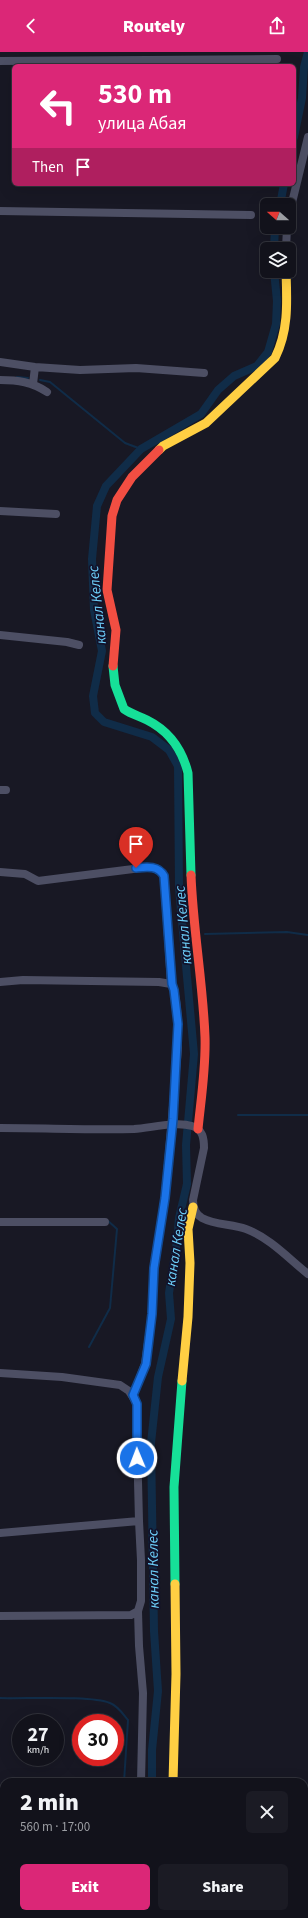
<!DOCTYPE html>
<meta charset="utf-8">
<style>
:root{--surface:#12121b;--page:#1b1b24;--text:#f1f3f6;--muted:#9c9ea3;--line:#31323a;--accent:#db2777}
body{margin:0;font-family:"Source Sans 3",sans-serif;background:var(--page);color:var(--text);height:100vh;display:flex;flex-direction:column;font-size:15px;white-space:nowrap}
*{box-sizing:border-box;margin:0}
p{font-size:13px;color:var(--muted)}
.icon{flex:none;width:22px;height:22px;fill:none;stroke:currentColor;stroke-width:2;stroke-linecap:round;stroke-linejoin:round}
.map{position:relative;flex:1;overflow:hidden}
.details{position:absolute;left:0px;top:1726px;width:308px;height:140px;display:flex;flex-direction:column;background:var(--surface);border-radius:12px 12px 0 0;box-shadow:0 4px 16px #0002,0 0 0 1px var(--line)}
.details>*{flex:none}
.hud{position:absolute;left:12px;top:12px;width:284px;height:122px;border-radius:6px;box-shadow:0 4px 16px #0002,0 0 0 1px var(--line);background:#db2777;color:#fff;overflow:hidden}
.needle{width:26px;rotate:291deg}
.fabs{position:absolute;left:260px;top:146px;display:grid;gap:8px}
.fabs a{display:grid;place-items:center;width:36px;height:36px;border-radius:6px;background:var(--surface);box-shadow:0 4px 16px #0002,0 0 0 1px var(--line);font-size:20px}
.speed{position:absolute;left:12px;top:1662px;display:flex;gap:8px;font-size:20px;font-weight:700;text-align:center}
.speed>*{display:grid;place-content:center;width:52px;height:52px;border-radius:50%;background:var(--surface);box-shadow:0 4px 16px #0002,0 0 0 1px var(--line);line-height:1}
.speed small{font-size:10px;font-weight:400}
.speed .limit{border:6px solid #d22;background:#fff;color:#111}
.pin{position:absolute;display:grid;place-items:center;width:34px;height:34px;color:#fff;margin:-41px -17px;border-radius:50% 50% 50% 0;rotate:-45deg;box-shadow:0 0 4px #0007}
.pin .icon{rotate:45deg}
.me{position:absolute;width:44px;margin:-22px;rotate:359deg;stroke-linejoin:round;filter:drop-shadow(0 0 3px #0008)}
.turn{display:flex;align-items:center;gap:14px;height:84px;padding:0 20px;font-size:18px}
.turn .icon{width:52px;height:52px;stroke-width:2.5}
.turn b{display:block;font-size:28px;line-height:34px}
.then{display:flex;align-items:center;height:38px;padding:0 20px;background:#0003;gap:8px;font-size:15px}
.round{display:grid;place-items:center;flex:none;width:42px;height:42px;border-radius:6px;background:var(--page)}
.overview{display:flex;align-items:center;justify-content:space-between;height:68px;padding:0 20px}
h1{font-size:24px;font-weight:800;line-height:30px}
.button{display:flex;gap:8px;margin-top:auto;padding:8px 20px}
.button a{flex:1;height:46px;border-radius:6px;background:var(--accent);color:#fff;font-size:16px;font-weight:800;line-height:46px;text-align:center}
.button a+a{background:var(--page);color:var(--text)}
header{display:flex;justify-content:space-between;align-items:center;height:52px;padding:0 20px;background:var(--accent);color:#fff;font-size:18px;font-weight:800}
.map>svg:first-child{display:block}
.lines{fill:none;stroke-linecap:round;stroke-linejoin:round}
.stream{stroke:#102c48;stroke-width:2}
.canal{stroke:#102c48;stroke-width:8}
.street{stroke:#4d4f64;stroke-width:8}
.fast{stroke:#16e098;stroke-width:9}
.slow{stroke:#ffcf43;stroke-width:9}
.jam{stroke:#f24e42;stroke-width:9}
.route-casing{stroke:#114b97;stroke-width:10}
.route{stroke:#1a73e8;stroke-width:7}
.labels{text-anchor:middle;stroke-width:3.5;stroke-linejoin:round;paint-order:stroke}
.water-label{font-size:15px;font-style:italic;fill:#6dcffa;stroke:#12122a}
</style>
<header><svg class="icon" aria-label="back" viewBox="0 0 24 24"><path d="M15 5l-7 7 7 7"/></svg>Routely<svg class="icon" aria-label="share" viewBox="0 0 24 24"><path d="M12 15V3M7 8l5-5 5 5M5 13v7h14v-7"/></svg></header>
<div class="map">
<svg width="308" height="1866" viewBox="0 0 308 1866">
<rect width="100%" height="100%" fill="#181824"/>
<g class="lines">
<path class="stream" d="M17,325L28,326
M40,328L50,330L125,391L141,397
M205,882L287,880L308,883
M238,1063H308
M89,1295L110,1256L117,1177L107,1168
M0,1646C24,1647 91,1643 110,1651C118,1654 123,1662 128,1668L124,1730
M0,1782H4
M119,1866V1862"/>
<path class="canal" d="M294,85L302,46L304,15L308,0
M280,153L284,132
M274,197L275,175
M152,1730V1698L158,1639L154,1579L151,1391L158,1325L171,1267L169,1241L177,1189L179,1166L187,1132L186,1093L194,1002L179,836L178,714L169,698L152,685L104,670L95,661L93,644L102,599L94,558L92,507L97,454L106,434L141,397L201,362L218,338L234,324L257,314L268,300L276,272L277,249L274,219
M145,1866V1862"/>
<path class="street" d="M0,9L277,7
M0,159L251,163
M289,163L308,85
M286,197L287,175
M0,310L35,315L80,318L136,316L204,321
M0,328C18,328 32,330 47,340
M33,332L35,315
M0,459L56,462
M0,583L67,590L79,593
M0,738H6
M0,820L25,822L38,829L149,815L158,817L164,824L171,932C179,944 178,981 178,996L165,1146L154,1216L152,1262L145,1312L133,1343
M0,930L23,928L159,930L171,932
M0,1076C45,1076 90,1078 134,1077C151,1076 176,1069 192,1074C203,1077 204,1087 204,1096L193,1148C193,1154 195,1162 202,1166C215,1173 232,1172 246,1177C270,1186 289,1207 308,1222
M0,1170H105
M0,1321L62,1325L120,1333L129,1339L136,1350L139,1469L141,1508V1549L138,1559L139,1594L143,1641L141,1730
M0,1481L139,1469
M0,1564L131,1563L138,1559
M133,1866V1862
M164,1866V1862"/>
<path class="fast" d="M113,614L115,633L124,657C131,662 139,664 147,668C169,679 182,697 188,721L191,823
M175,1532L174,1435L182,1329"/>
<path class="slow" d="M159,398L163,394L206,371L275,306C289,278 287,249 286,219
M182,1329L188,1265L190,1211L188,1177L193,1155
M173,1730L176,1622L175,1532"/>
<path class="jam" d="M113,614L116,578L107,538L112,464L117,448L132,425L159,398
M191,823C193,877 203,931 205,985C206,1016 201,1047 198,1077"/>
</g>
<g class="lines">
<defs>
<path id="route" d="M136,816C146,815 158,813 164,824L172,932L174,938L178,972L173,1067L165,1146L154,1216L152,1262L146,1312L133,1343L137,1352V1406"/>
</defs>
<use href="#route" class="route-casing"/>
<use href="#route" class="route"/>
</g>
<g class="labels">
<g class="water-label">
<text transform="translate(97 553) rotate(-96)" y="5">канал Келес</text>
<text transform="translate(183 873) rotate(-95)" y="5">канал Келес</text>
<text transform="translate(176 1195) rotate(-81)" y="5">канал Келес</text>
<text transform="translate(153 1517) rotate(-91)" y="5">канал Келес</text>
</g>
</g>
</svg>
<div class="fabs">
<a><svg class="needle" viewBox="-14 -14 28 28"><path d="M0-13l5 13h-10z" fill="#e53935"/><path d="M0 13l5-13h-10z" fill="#9c9ea3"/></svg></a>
<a><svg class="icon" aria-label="layers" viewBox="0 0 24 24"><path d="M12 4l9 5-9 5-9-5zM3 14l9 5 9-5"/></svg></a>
</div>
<div class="speed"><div>27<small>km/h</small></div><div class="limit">30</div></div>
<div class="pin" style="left:136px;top:816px;background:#d93025"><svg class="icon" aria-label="arrive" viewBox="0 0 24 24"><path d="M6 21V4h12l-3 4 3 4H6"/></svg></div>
<svg class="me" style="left:137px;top:1406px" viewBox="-20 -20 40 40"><circle r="17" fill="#1a73e8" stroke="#fff" stroke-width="3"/><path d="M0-11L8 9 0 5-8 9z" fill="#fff"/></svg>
<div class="hud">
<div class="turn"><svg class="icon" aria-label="left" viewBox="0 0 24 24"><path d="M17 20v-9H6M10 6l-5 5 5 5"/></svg><div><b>530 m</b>улица Абая</div></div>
<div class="then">Then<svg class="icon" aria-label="arrive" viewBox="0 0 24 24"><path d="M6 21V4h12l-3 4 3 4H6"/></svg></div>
</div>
<section class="details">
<div class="overview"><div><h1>2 min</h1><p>560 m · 17:00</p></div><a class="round"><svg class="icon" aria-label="close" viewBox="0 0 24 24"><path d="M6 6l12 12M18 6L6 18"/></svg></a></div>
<div class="button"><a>Exit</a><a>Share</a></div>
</section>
</div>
